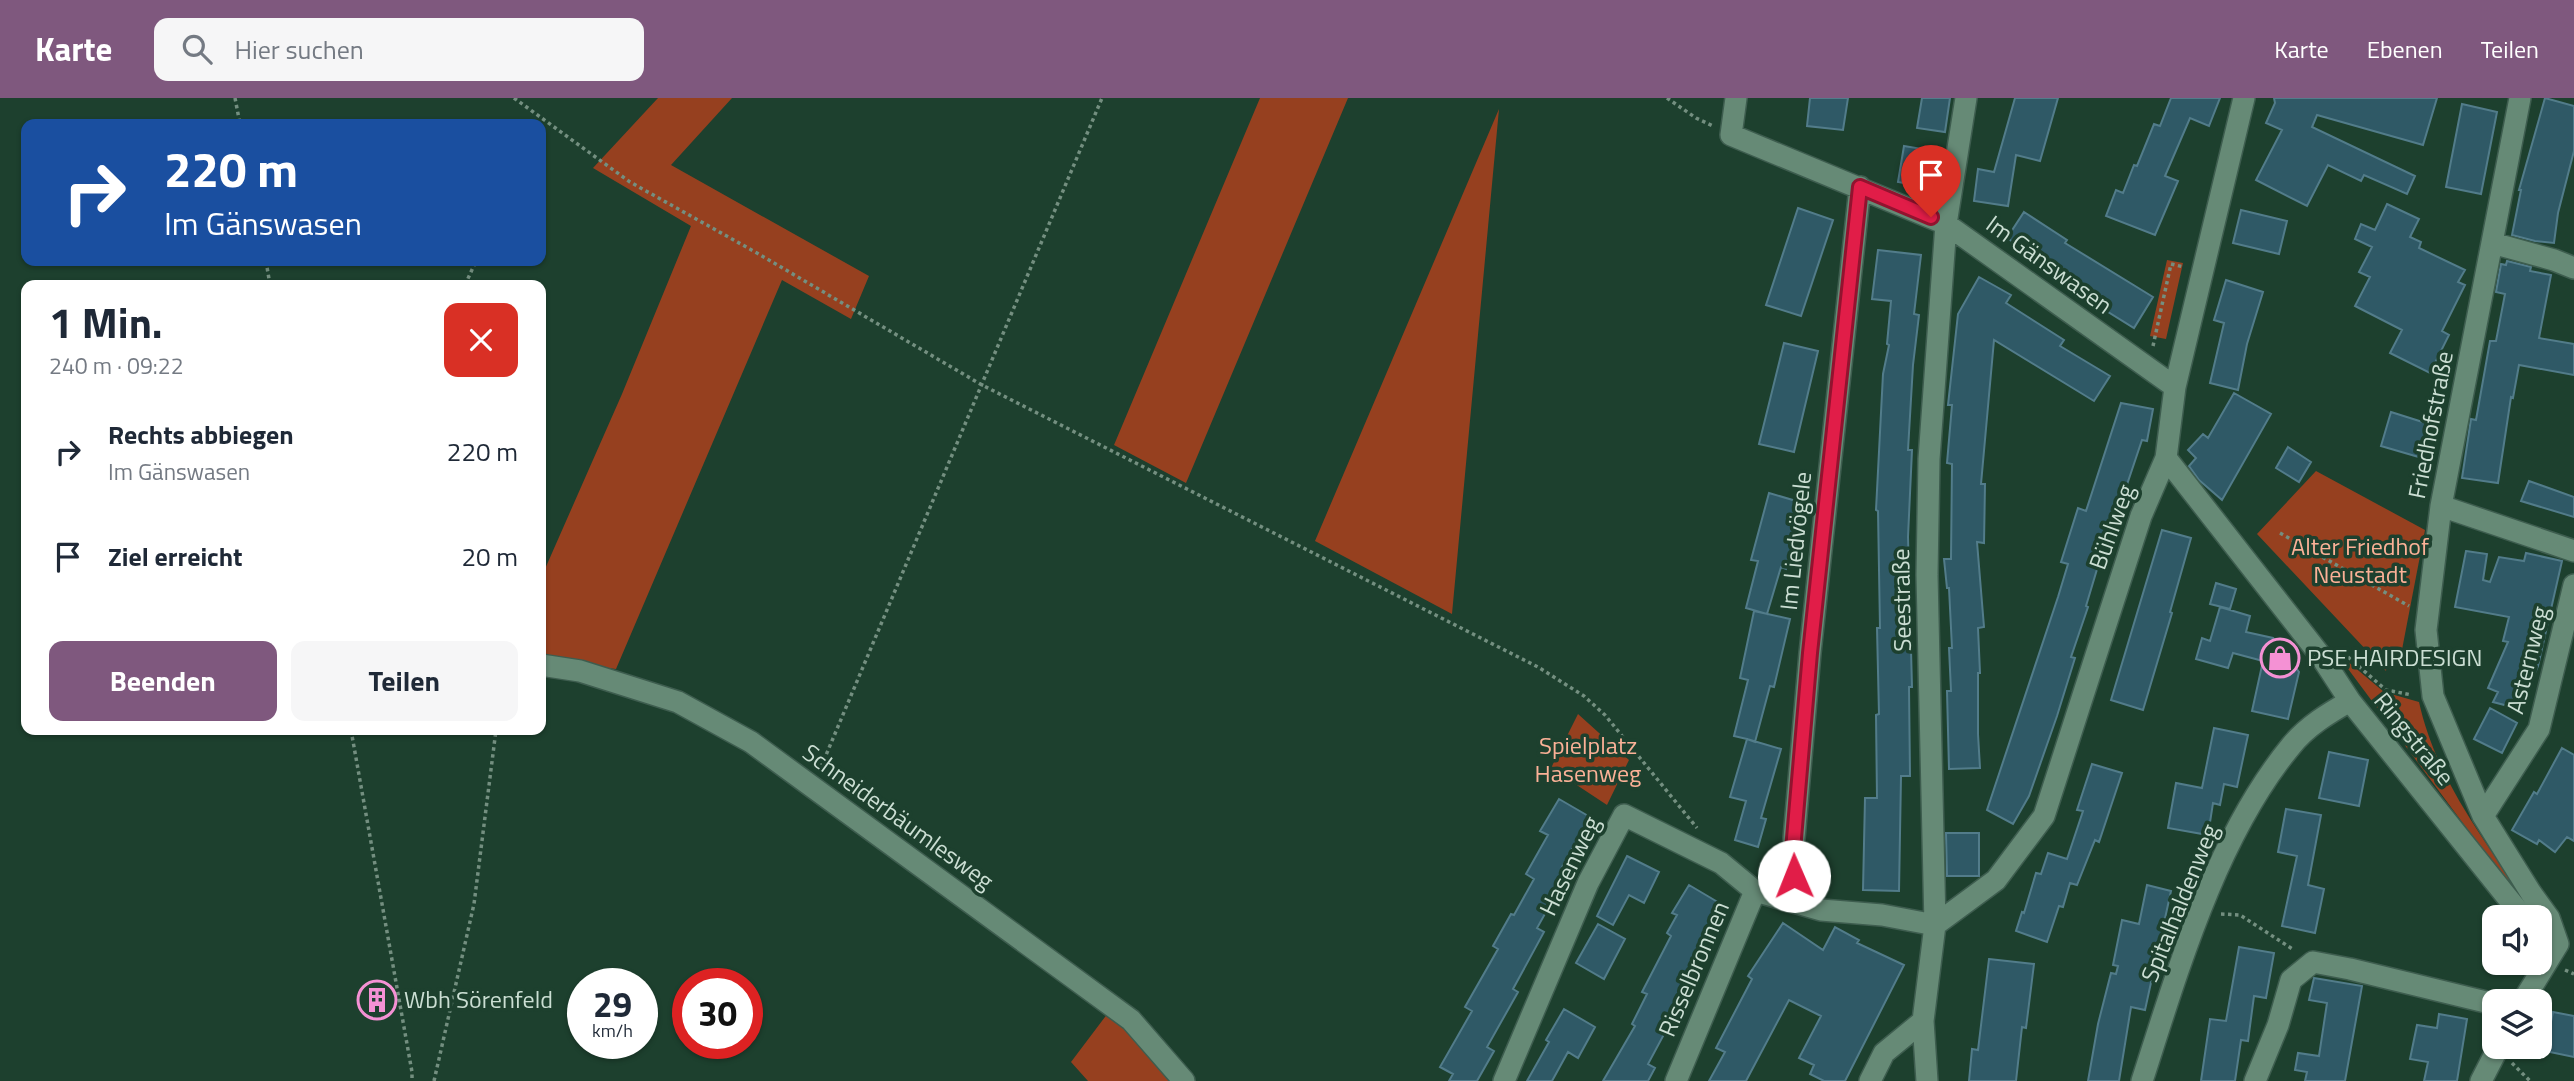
<!DOCTYPE html>
<html lang="de">
<meta charset="utf-8">
<style>
:root{--surface:#fff;--page:#f6f6f7;--text:#1f2937;--muted:#747a83;--accent:#7f587e}
body{margin:0;font-family:"Titillium Web",sans-serif;background:var(--page);color:var(--text);height:100vh;display:flex;flex-direction:column;font-size:26px;white-space:nowrap}
*{box-sizing:border-box;margin:0}
p{font-size:23px;color:var(--muted)}
.icon{flex:none;width:38px;height:38px;fill:none;stroke:currentColor;stroke-width:2;stroke-linecap:round;stroke-linejoin:round}
.map{position:relative;flex:1;overflow:hidden}
.details{position:absolute;left:21px;top:182px;width:525px;height:455px;display:flex;flex-direction:column;background:var(--surface);border-radius:14px;box-shadow:0 2px 5px #0004}
.details>*{flex:none}
.hud{position:absolute;left:21px;top:21px;width:525px;height:147px;border-radius:14px;box-shadow:0 2px 5px #0004;background:#1a4fa0;color:#fff;overflow:hidden}
.buttons{position:absolute;left:2482px;top:807px;display:grid;gap:14px}
.buttons a{display:grid;place-items:center;width:70px;height:70px;border-radius:14px;background:var(--surface);box-shadow:0 2px 5px #0004;font-size:35px}
.speed{position:absolute;left:567px;top:870px;display:flex;gap:14px;font-size:35px;font-weight:700;text-align:center}
.speed>*{display:grid;place-content:center;width:91px;height:91px;border-radius:50%;background:var(--surface);box-shadow:0 2px 5px #0004;line-height:1}
.speed small{font-size:18px;font-weight:400}
.speed .limit{border:10px solid #d22;background:#fff;color:#111}
.pin{position:absolute;display:grid;place-items:center;width:60px;height:60px;color:#fff;margin:-72px -30px;border-radius:50% 50% 50% 0;rotate:-45deg;box-shadow:0 0 7px #0007}
.pin .icon{rotate:45deg}
.me{position:absolute;width:77px;margin:-38px;rotate:359deg;stroke-linejoin:round;filter:drop-shadow(0 0 5px #0008)}
.turn{display:flex;align-items:center;gap:24px;height:147px;padding:0 28px;font-size:32px}
.turn .icon{width:91px;height:91px;stroke-width:2.5}
.turn b{display:block;font-size:49px;line-height:60px}
.round{display:grid;place-items:center;flex:none;width:74px;height:74px;border-radius:14px;background:var(--page)}
.head{display:flex;align-items:center;justify-content:space-between;height:119px;padding:0 28px}
h1{font-size:42px;font-weight:700;line-height:52px}
.primary-button{display:flex;gap:14px;margin-top:auto;padding:14px 28px}
.primary-button a{flex:1;height:80px;border-radius:14px;background:var(--accent);color:#fff;font-size:28px;font-weight:700;line-height:80px;text-align:center}
.primary-button a+a{background:var(--page);color:var(--text)}
ul{padding:0;list-style:none}
li{display:flex;align-items:center;gap:21px;height:105px;padding:0 28px}
li div{flex:1}
li b{display:block;font-size:26px}
li em{font-style:normal}
header{display:flex;align-items:center;gap:42px;box-sizing:border-box;height:98px;padding:0 35px;background:var(--accent);color:#fff}
header strong{font-size:33px}
nav{display:flex;gap:38px;margin-inline-start:auto;font-size:24px}
.search{width:490px;height:63px;background:var(--page);display:flex;align-items:center;gap:18px;box-sizing:border-box;padding:0 24px;border-radius:14px;color:var(--muted);font-size:26px}
.map>svg:first-child{display:block}
.green{fill:#96401f}
.building{fill:#2f5966;stroke:#527c8a;stroke-width:2}
.lines{fill:none;stroke-linecap:round;stroke-linejoin:round}
.minor-casing{stroke:#3e5d4f;stroke-width:24}
.path{stroke:#748f80;stroke-width:3.5;stroke-dasharray:3.5 3.5;stroke-linecap:butt}
.minor{stroke:#668a76;stroke-width:21}
.route-casing{stroke:#92132f;stroke-width:18}
.route{stroke:#e11d48;stroke-width:12}
.labels{text-anchor:middle;stroke-width:7;stroke-linejoin:round;paint-order:stroke}
.street-label{font-size:24px;fill:#cbded3;stroke:#1d402e}
.park-label{font-size:24px;fill:#fbb197;stroke:#1d402e}
.poi-label{font-size:24px;fill:#cbded3;stroke:#1d402e;text-anchor:start}
</style>
<header>
<strong>Karte</strong>
<div class="search"><svg class="icon" aria-label="search" viewBox="0 0 24 24"><circle cx="10" cy="10" r="6"/><path d="M15 15l6 6"/></svg>Hier suchen</div>
<nav><a>Karte</a><a>Ebenen</a><a>Teilen</a></nav>
</header>
<div class="map">
<svg width="2574" height="983" viewBox="0 0 2574 983">
<rect width="100%" height="100%" fill="#1d402e"/>
<path class="green" d="M658,0H732L671,67L869,178L851,221L782,182L616,571L541,562V480L622,296L691,128L593,70Z
M1260,0H1348L1186,385L1114,347Z
M1499,11L1452,516L1315,443Z
M2167,162L2183,165L2166,241L2150,238Z
M2316,373L2425,432L2400,562L2388,560L2386,573L2257,436Z
M2334,552L2384,594L2419,604C2436,682 2488,748 2533,812L2529,814Z
M1578,616L1629,662L1607,707L1551,670Z
M1108,915L1130,933L1175,983H1088L1071,964Z"/>
<path class="building" d="M1810,0H1848L1843,32L1807,28Z
M1922,0H1950L1945,34L1917,30Z
M2015,0H2058L2040,63L2016,57L2008,108L1974,103L1978,71L1994,74Z
M2171,0H2220L2209,28L2190,20L2165,78L2178,83L2155,137L2106,118L2116,92L2123,95L2134,67L2137,68L2154,26L2160,28Z
M2274,0H2437L2423,47L2317,17L2312,29L2415,78L2407,96L2364,77L2361,83L2328,67L2307,108L2256,82L2282,32L2266,25L2275,5Z
M2545,0L2574,8V53L2558,115L2554,145L2535,143L2512,137L2521,92H2519Z
M2462,6L2497,14L2481,96L2446,89Z
M1904,48L1928,52L1921,88L1898,84Z
M2387,106L2419,121L2410,139L2421,144L2419,150L2465,172L2458,184L2465,187L2442,233L2449,237L2430,275L2390,255L2402,232L2355,208L2370,179L2359,174L2372,149L2355,141L2361,126L2375,132Z
M1798,110L1833,122L1801,218L1766,207Z
M2241,112L2287,123L2279,156L2233,145Z
M2024,114L2067,142L2065,145L2153,199L2134,230L2063,186L2066,180L2007,140Z
M1878,152L1921,157L1914,216L1919,217L1913,267L1908,352H1912L1908,439L1912,589H1909L1910,678H1901L1899,793L1863,792L1865,700H1877L1876,617L1879,616L1877,530H1880L1878,413L1876,412L1883,276L1889,247L1887,246L1891,203L1872,201Z
M2507,163L2531,169L2530,173L2551,177L2539,240L2574,246V277L2519,267L2513,300L2511,299L2498,385L2462,380L2471,321L2476,322L2490,243H2496L2505,196L2496,194L2501,166L2506,167Z
M1979,179L2011,197L2006,205L2064,242L2060,248L2110,278L2094,303L1994,242L1981,386H1985L1984,445L1977,444L1984,529L1978,530L1980,575H1978V636L1980,670L1949,671L1947,593H1951L1949,550H1952L1949,490H1947L1944,461H1951L1952,366L1947,365L1952,307H1948L1958,216Z
M2226,182L2263,194L2247,246L2238,292L2210,285L2224,225L2214,222Z
M1784,245L1818,253L1794,354L1759,346Z
M2234,295L2271,316L2222,402L2199,382L2189,368L2196,360L2188,352L2203,336L2208,340Z
M2121,305L2153,311L2147,343L2142,342L2106,449L2104,448L2086,508L2088,509L2071,559L2075,560L2057,618L2029,698L2013,726L1987,712L2058,499L2068,466L2061,464L2078,410L2086,413Z
M2391,314L2432,327L2422,360L2381,348Z
M2288,349L2311,364L2299,384L2276,370Z
M2529,383L2574,399V419L2521,403Z
M1769,395L1803,405L1786,471L1781,469L1767,516L1746,510L1758,463L1751,462Z
M2162,432L2191,440L2170,514L2172,515L2143,612L2111,602Z
M2466,453L2487,456L2483,482L2490,484L2499,459L2524,463L2526,455L2562,463L2538,568L2520,611L2493,604L2498,594L2488,590L2508,544L2503,543L2509,519L2455,509Z
M2216,485L2236,491L2230,511L2210,506Z
M2220,509L2250,518L2246,534L2273,540L2299,574L2288,621L2252,613L2263,563L2233,555L2228,570L2196,561L2202,540L2210,543Z
M1754,513L1790,521L1774,589L1770,588L1755,644L1747,641L1781,651L1761,720L1766,721L1758,749L1735,742L1746,703L1730,699L1747,641L1734,638L1748,582L1740,580Z
M2490,610L2517,625L2502,655L2474,641Z
M2214,630L2248,637L2237,689L2224,686L2220,707L2213,705L2208,737L2168,730L2176,685L2202,690Z
M2562,650L2574,657V743L2567,739L2555,754L2539,742L2537,746L2512,732L2534,694L2537,696Z
M2329,654L2368,662L2359,708L2319,700Z
M2092,666L2122,675L2099,744L2095,742L2077,787L2070,785L2063,809L2059,808L2047,844L2016,833L2022,814L2024,815L2036,775L2041,776L2048,755L2067,761L2083,713L2077,712Z
M1559,701L1590,719L1562,769L1569,773L1537,830L1544,834L1513,891L1518,894L1487,949L1494,953L1477,983H1449L1453,976L1440,969L1472,913L1465,909L1498,851L1493,848L1511,816L1514,817L1534,781L1526,776L1548,737L1540,733Z
M2286,711L2321,717L2308,787L2324,791L2315,835L2282,828L2297,758L2278,754Z
M1946,735H1979V778H1947Z
M1627,758L1659,774L1644,805L1629,797L1613,827L1597,818Z
M1689,787L1721,806L1705,832L1710,835L1684,879L1689,882L1673,910L1677,912L1648,966L1655,970L1648,983H1603L1635,928L1632,926L1647,896L1642,894L1671,838L1667,835L1677,817L1672,815Z
M2147,787L2171,793L2145,912L2131,909L2119,983H2088L2098,926L2111,875L2116,876L2118,868L2113,867L2122,822L2139,826Z
M1783,825L1823,852L1835,829L1859,842L1857,845L1904,867L1845,983H1824L1810,976L1814,967L1799,960L1821,918L1789,902L1746,983H1709L1725,954L1716,950L1752,881L1748,878Z
M1598,826L1625,841L1604,881L1576,865Z
M2239,849L2274,855L2266,900L2254,898L2248,943L2241,942L2235,983H2201L2210,921L2226,923Z
M1989,861L2034,866L2026,930L2022,929L2016,983H1969L1972,951L1978,952Z
M2314,880L2362,888L2345,983H2305L2307,974L2295,972L2298,955L2319,958L2327,905L2309,902Z
M1564,911L1595,929L1578,960L1568,954L1552,983H1527L1549,944L1546,942Z
M2553,914L2574,918V959L2545,953Z
M2439,916L2467,921L2457,983H2424L2428,964L2410,961L2417,927L2437,930Z"/>
<g class="lines">
<defs>
<path id="minor" d="M1736,0L1731,37L1946,126L2175,289
M2520,0L2441,408L2426,532L2433,598L2483,718L2531,795L2549,820L2558,846
M2492,145L2554,162L2574,170
M2166,360L2320,557L2350,603L2523,819
M2441,408L2574,453
M541,567L580,573L678,604L751,644L1131,922L1184,983
M2483,718L2539,631L2574,487
M1796,803L1793,752L1810,555L1860,89
M1935,827L1996,782L2044,718L2141,418L2166,360L2175,289L2244,0
M2523,903L2558,846
M1504,983L1588,785L1624,717L1721,765L1755,793L1821,812L1882,817L1935,827
M1676,983L1755,793
M1870,983L1884,955L1923,923
M1927,983L1923,923L1935,827L1927,477L1929,361L1946,126L1966,0
M2142,983C2178,872 2216,739 2291,648C2307,628 2329,615 2350,603
M2255,983L2278,927L2291,882L2313,864L2350,871L2494,906
M2481,983L2499,948"/>
</defs>
<use href="#minor" class="minor-casing"/>
<path class="path" d="M235,0L240,26
M514,0L630,84L757,155L982,287L1538,569L1584,598L1605,617L1697,730
M1667,0L1696,20L1713,28
M266,163L270,187
M465,187L476,163
M2153,248L2171,166L2184,169
M2280,435L2409,508
M2348,559L2386,592L2412,597
M351,632L412,974V983
M821,669L1102,0
M2221,816L2240,817L2294,852
M2565,872L2574,876
M2512,965L2530,983
M434,983L474,806L496,632"/>
<use href="#minor" class="minor"/>
</g>
<g class="lines">
<defs>
<path id="route" d="M1794,778L1793,752L1810,555L1860,89L1931,119"/>
</defs>
<use href="#route" class="route-casing"/>
<use href="#route" class="route"/>
</g>
<defs>
<symbol id="shop-ring" viewBox="-11 -11 22 22"><circle r="9.5" fill="#1d402e" stroke="#f491d4" stroke-width="1.5"/><path d="M-5-2.5h2.3a2.7 3.5 0 0 1 5.4 0H5L5.5 6h-11ZM-1.5-2.5h3a1.5 2.3 0 0 0-3 0Z" fill="#f491d4"/></symbol>
<symbol id="building-ring" viewBox="-11 -11 22 22"><circle r="9.5" fill="#1d402e" stroke="#f491d4" stroke-width="1.5"/><path d="M-4-6H4V6H1V3H-1V6H-4ZM-2.5-4.3h1.7v1.8h-1.7ZM.8-4.3h1.7v1.8H.8ZM-2.5-1h1.7V.8h-1.7ZM.8-1h1.7V.8H.8Z" fill="#f491d4"/></symbol>
</defs>
<g fill-rule="evenodd">
<use href="#shop-ring" x="2258" y="538" width="44" height="44"/>
<use href="#building-ring" x="355" y="880" width="44" height="44"/>
</g>
<g class="labels">
<g class="street-label">
<text transform="translate(2049 167) rotate(36)" y="8">Im Gänswasen</text>
<text transform="translate(2431 327) rotate(-79)" y="8">Friedhofstraße</text>
<text transform="translate(2112 429) rotate(-70)" y="8">Bühlweg</text>
<text transform="translate(1796 443) rotate(-84)" y="8">Im Liedvögele</text>
<text transform="translate(1902 502) rotate(-91)" y="8">Seestraße</text>
<text transform="translate(2528 562) rotate(-76)" y="8">Asternweg</text>
<text transform="translate(2414 641) rotate(51)" y="8">Ringstraße</text>
<text transform="translate(898 719) rotate(36)" y="8">Schneiderbäumlesweg</text>
<text transform="translate(1570 768) rotate(-64)" y="8">Hasenweg</text>
<text transform="translate(2180 805) rotate(-68)" y="8">Spitalhaldenweg</text>
<text transform="translate(1694 871) rotate(-67)" y="8">Risselbronnen</text>
</g>
<g class="park-label">
<text x="2360" y="457">Alter Friedhof<tspan x="2360" dy="28">Neustadt</tspan></text>
<text x="1588" y="656">Spielplatz<tspan x="1588" dy="28">Hasenweg</tspan></text>
</g>
<g class="poi-label">
<text x="2307" y="568">PSE HAIRDESIGN</text>
<text x="404" y="910">Wbh Sörenfeld</text>
</g>
</g>
</svg>
<div class="buttons">
<a><svg class="icon" aria-label="sound" viewBox="0 0 24 24"><path d="M4 9h4l5-4v14l-5-4H4zM17 9q2 3 0 6"/></svg></a>
<a><svg class="icon" aria-label="layers" viewBox="0 0 24 24"><path d="M12 4l9 5-9 5-9-5zM3 14l9 5 9-5"/></svg></a>
</div>
<div class="speed"><div>29<small>km/h</small></div><div class="limit">30</div></div>
<div class="pin" style="left:1931px;top:119px;background:#d93025"><svg class="icon" aria-label="arrive" viewBox="0 0 24 24"><path d="M6 21V4h12l-3 4 3 4H6"/></svg></div>
<svg class="me" style="left:1794px;top:778px" viewBox="-20 -20 40 40"><circle r="19" fill="#fff"/><path d="M0-13L10 11 0 6-10 11z" fill="#e11d48"/></svg>
<div class="hud">
<div class="turn"><svg class="icon" aria-label="right" viewBox="0 0 24 24"><path d="M7 20v-9h11M14 6l5 5-5 5"/></svg><div><b>220 m</b>Im Gänswasen</div></div>
</div>
<section class="details">
<div class="head"><div><h1>1 Min.</h1><p>240 m · 09:22</p></div><a class="round" style="background:#d93025;color:#fff"><svg class="icon" aria-label="close" viewBox="0 0 24 24"><path d="M6 6l12 12M18 6L6 18"/></svg></a></div>
<ul>
<li><svg class="icon" aria-label="right" viewBox="0 0 24 24"><path d="M7 20v-9h11M14 6l5 5-5 5"/></svg><div><b>Rechts abbiegen</b><p>Im Gänswasen</p></div><em>220 m</em></li>
<li><svg class="icon" aria-label="arrive" viewBox="0 0 24 24"><path d="M6 21V4h12l-3 4 3 4H6"/></svg><div><b>Ziel erreicht</b></div><em>20 m</em></li>
</ul>
<div class="primary-button"><a>Beenden</a><a>Teilen</a></div>
</section>
</div>
